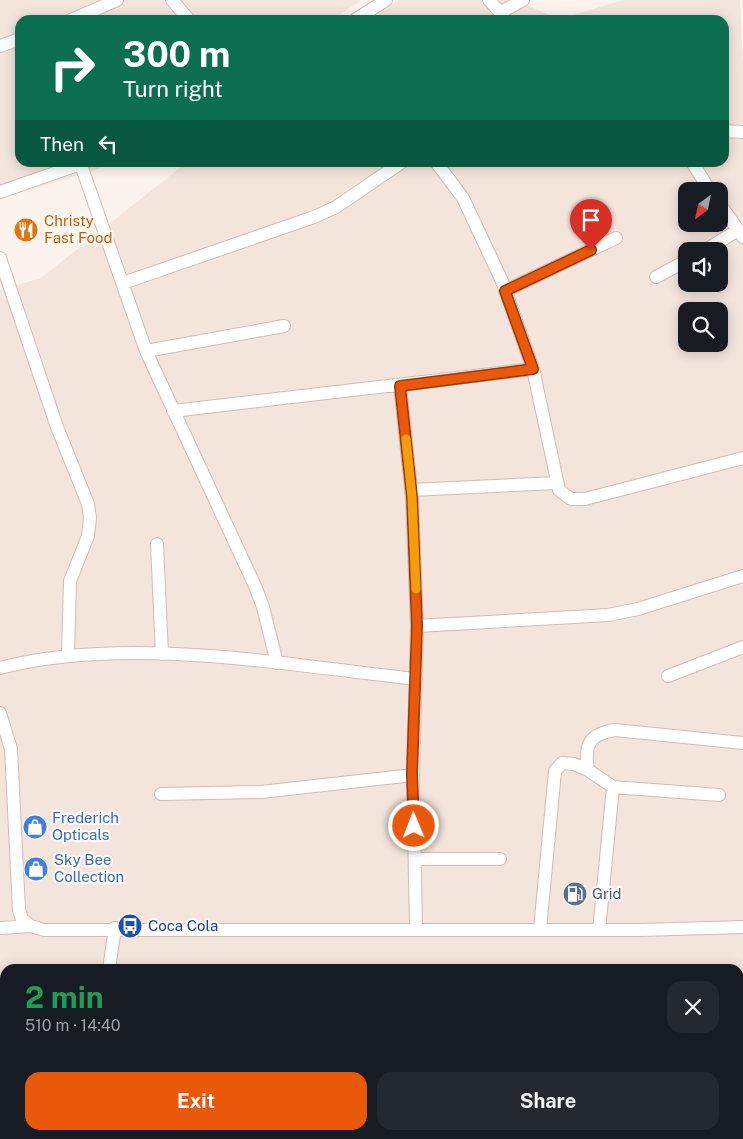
<!DOCTYPE html>
<meta charset="utf-8">
<style>
:root{--surface:#171b24;--page:#242831;--text:#f1f3f6;--muted:#9ea1a6;--accent:#ea580c}
body{margin:0;font-family:"Public Sans",sans-serif;background:var(--page);color:var(--text);height:100vh;display:flex;flex-direction:column;font-size:19px;white-space:nowrap}
*{box-sizing:border-box;margin:0}
p{font-size:16px;color:var(--muted)}
.icon{flex:none;width:28px;height:28px;fill:none;stroke:currentColor;stroke-width:2;stroke-linecap:round;stroke-linejoin:round}
.map{position:relative;flex:1;overflow:hidden}
.details{position:absolute;left:0px;top:964px;width:744px;height:176px;display:flex;flex-direction:column;background:var(--surface);border-radius:15px 15px 0 0;box-shadow:0 2px 12px #0003}
.details>*{flex:none}
.guide{position:absolute;left:15px;top:15px;width:714px;height:152px;border-radius:15px;box-shadow:0 2px 12px #0003;background:#0b6e4f;color:#fff;overflow:hidden}
.needle{width:32px;rotate:213deg}
.tools{position:absolute;left:678px;top:182px;display:grid;gap:10px}
.tools a{display:grid;place-items:center;width:50px;height:50px;border-radius:10px;background:var(--surface);box-shadow:0 2px 12px #0003;font-size:25px}
.pin{position:absolute;display:grid;place-items:center;width:42px;height:42px;color:#fff;margin:-51px -21px;border-radius:50% 50% 50% 0;rotate:-45deg;box-shadow:0 0 5px #0007}
.pin .icon{rotate:45deg}
.me{position:absolute;width:55px;margin:-28px;rotate:359deg;stroke-linejoin:round;filter:drop-shadow(0 0 4px #0008)}
.turn{display:flex;align-items:center;gap:18px;height:105px;padding:0 25px;font-size:22px}
.turn .icon{width:65px;height:65px;stroke-width:2.5}
.turn b{display:block;font-size:35px;line-height:42px}
.then{display:flex;align-items:center;height:48px;padding:0 25px;background:#0003;gap:10px;font-size:19px}
.round{display:grid;place-items:center;flex:none;width:52px;height:52px;border-radius:15px;background:var(--page)}
.summary{display:flex;align-items:center;justify-content:space-between;height:85px;padding:0 25px}
h1{font-size:30px;font-weight:700;line-height:38px;color:#1e9e55}
.button{display:flex;gap:10px;margin-top:auto;padding:10px 25px}
.button a{flex:1;height:58px;border-radius:15px;background:var(--accent);color:#fff;font-size:20px;font-weight:700;line-height:58px;text-align:center}
.button a+a{background:var(--page);color:var(--text)}
.map>svg:first-child{display:block}
.residential{fill:#f3e4dc;fill-rule:evenodd}
.lines{fill:none;stroke-linecap:round;stroke-linejoin:round}
.minor-casing{stroke:#d1bcb5;stroke-width:14}
.minor{stroke:#fff;stroke-width:12}
.route-casing{stroke:#983908;stroke-width:12}
.route{stroke:#ea580c;stroke-width:9}
.slow{stroke:#f59e0b;stroke-width:9}
.labels{text-anchor:middle;stroke-width:4.5;stroke-linejoin:round;paint-order:stroke}
.food-label{font-size:15px;fill:#c56008;stroke:#fef8f4;text-anchor:start}
.shop-label{font-size:15px;fill:#366cbe;stroke:#fef8f4;text-anchor:start}
.service-label{font-size:15px;fill:#4e5e75;stroke:#fef8f4;text-anchor:start}
.transit-label{font-size:15px;fill:#164399;stroke:#fef8f4;text-anchor:start}
</style>
<div class="map">
<svg width="743" height="1139" viewBox="0 0 743 1139">
<rect width="100%" height="100%" fill="#fcf3ed"/>
<path class="residential" d="M0,0H362L331,20H20V162L108,163L98,169L0,199Z
M399,0H515L559,19L624,0H740L743,69V1139H0V290L41,278L186,163L724,162V20H370ZM686,191H719V224H686ZM686,251H719V284H686ZM686,311H719V344H686ZM5,969H739V1135H5Z"/>
<g class="lines">
<defs>
<path id="minor" d="M172,0L189,20
M489,0L507,20
M501,12L523,0
M71,20L117,0
M355,20L386,0
M0,46L20,39
M724,131L743,132
M436,162L463,198L502,281L533,369L559,490L571,499H585L743,458
M692,162L710,191
M81,165L146,351L255,586L263,607L277,663
M0,192L86,162
M719,203L743,237
M704,251L738,230
M0,258L57,427L88,504L90,518L88,536L70,581L68,655
M656,277L686,261
M123,283L314,217L336,207L402,162
M505,291L616,238
M146,351L284,326
M400,386L412,497L417,626L413,775L416,930
M173,411L533,369
M411,490L556,483
M157,544L162,654
M417,626L608,615L638,609L743,576
M0,668C128,635 286,665 416,679
M668,676L743,647
M0,713L11,749L19,910L22,919L31,926
M161,794L261,792L413,775
M719,795L613,787L588,770C584,745 589,734 615,730L743,743
M415,859H500
M0,928L31,926L44,930H640L743,927
M540,929L555,771L562,763L574,764L588,770
M599,930L613,787
M109,969L115,928
M739,1062H743
M0,1086H5
M740,1133L741,1139
M705,1135L709,1139
M85,1139L86,1135
M245,1139L332,1135L607,1137L632,1139
M684,1139L689,1135"/>
</defs>
<use href="#minor" class="minor-casing"/>
<use href="#minor" class="minor"/>
</g>
<g class="lines">
<defs>
<path id="route" d="M414,826L412,774L417,626L412,497L400,386L533,369L505,291L591,250"/>
</defs>
<use href="#route" class="route-casing"/>
<use href="#route" class="route"/>
<path class="slow" d="M406,439L412,497L416,589"/>
</g>
<defs>
<symbol id="restaurant-disc" viewBox="-11 -11 22 22"><circle r="9.5" fill="#e8710a" stroke="#fef8f4"/><path d="M-5-6h1v4h1v-4h1v4h1v-4h1v5L-1.5 .5V6h-2V.5L-5-1ZM5-6V6H3V1.5H1.5Q1.5-4 5-6Z" fill="#fff"/></symbol>
<symbol id="shop-disc" viewBox="-11 -11 22 22"><circle r="9.5" fill="#3f7fe0" stroke="#fef8f4"/><path d="M-5-2.5h2.3a2.7 3.5 0 0 1 5.4 0H5L5.5 6h-11ZM-1.5-2.5h3a1.5 2.3 0 0 0-3 0Z" fill="#fff"/></symbol>
<symbol id="fuel-disc" viewBox="-11 -11 22 22"><circle r="9.5" fill="#5c6f8a" stroke="#fef8f4"/><path d="M-5.5-6h7V0h2V4h1.3V-2.5L3-4.5l.8-.8L6-3V5H2.5V1h-1V6h-7ZM-4.2-4.7v3.2H.2V-4.7Z" fill="#fff"/></symbol>
<symbol id="bus-disc" viewBox="-11 -11 22 22"><circle r="9.5" fill="#1a4fb4" stroke="#fef8f4"/><path d="M-5-6H5V4H4V6H2V4H-2V6H-4V4H-5ZM-3.5-4V0h7V-4ZM-3.5 1.2v1.5H-2V1.2ZM2 1.2v1.5H3.5V1.2Z" fill="#fff"/></symbol>
</defs>
<g fill-rule="evenodd">
<use href="#restaurant-disc" x="12" y="216" width="28" height="28"/>
<use href="#shop-disc" x="21" y="813" width="28" height="28"/>
<use href="#shop-disc" x="22" y="855" width="28" height="28"/>
<use href="#fuel-disc" x="561" y="880" width="28" height="28"/>
<use href="#bus-disc" x="116" y="912" width="28" height="28"/>
</g>
<g class="labels">
<g class="food-label">
<text x="44" y="226">Christy<tspan x="44" dy="17">Fast Food</tspan></text>
</g>
<g class="shop-label">
<text x="52" y="823">Frederich<tspan x="52" dy="17">Opticals</tspan></text>
<text x="54" y="865">Sky Bee<tspan x="54" dy="17">Collection</tspan></text>
</g>
<g class="service-label">
<text x="592" y="899">Grid</text>
</g>
<g class="transit-label">
<text x="148" y="931">Coca Cola</text>
</g>
</g>
</svg>
<div class="tools">
<a><svg class="needle" viewBox="-14 -14 28 28"><path d="M0-13l5 13h-10z" fill="#e53935"/><path d="M0 13l5-13h-10z" fill="#9ea1a6"/></svg></a>
<a><svg class="icon" aria-label="sound" viewBox="0 0 24 24"><path d="M4 9h4l5-4v14l-5-4H4zM17 9q2 3 0 6"/></svg></a>
<a><svg class="icon" aria-label="search" viewBox="0 0 24 24"><circle cx="10" cy="10" r="6"/><path d="M15 15l6 6"/></svg></a>
</div>
<div class="pin" style="left:591px;top:250px;background:#d93025"><svg class="icon" aria-label="arrive" viewBox="0 0 24 24"><path d="M6 21V4h12l-3 4 3 4H6"/></svg></div>
<svg class="me" style="left:414px;top:826px" viewBox="-20 -20 40 40"><circle r="17" fill="#ea580c" stroke="#fff" stroke-width="3"/><path d="M0-11L8 9 0 5-8 9z" fill="#fff"/></svg>
<div class="guide">
<div class="turn"><svg class="icon" aria-label="right" viewBox="0 0 24 24"><path d="M7 20v-9h11M14 6l5 5-5 5"/></svg><div><b>300 m</b>Turn right</div></div>
<div class="then">Then<svg class="icon" aria-label="left" viewBox="0 0 24 24"><path d="M17 20v-9H6M10 6l-5 5 5 5"/></svg></div>
</div>
<section class="details">
<div class="summary"><div><h1>2 min</h1><p>510 m · 14:40</p></div><a class="round"><svg class="icon" aria-label="close" viewBox="0 0 24 24"><path d="M6 6l12 12M18 6L6 18"/></svg></a></div>
<div class="button"><a>Exit</a><a>Share</a></div>
</section>
</div>
